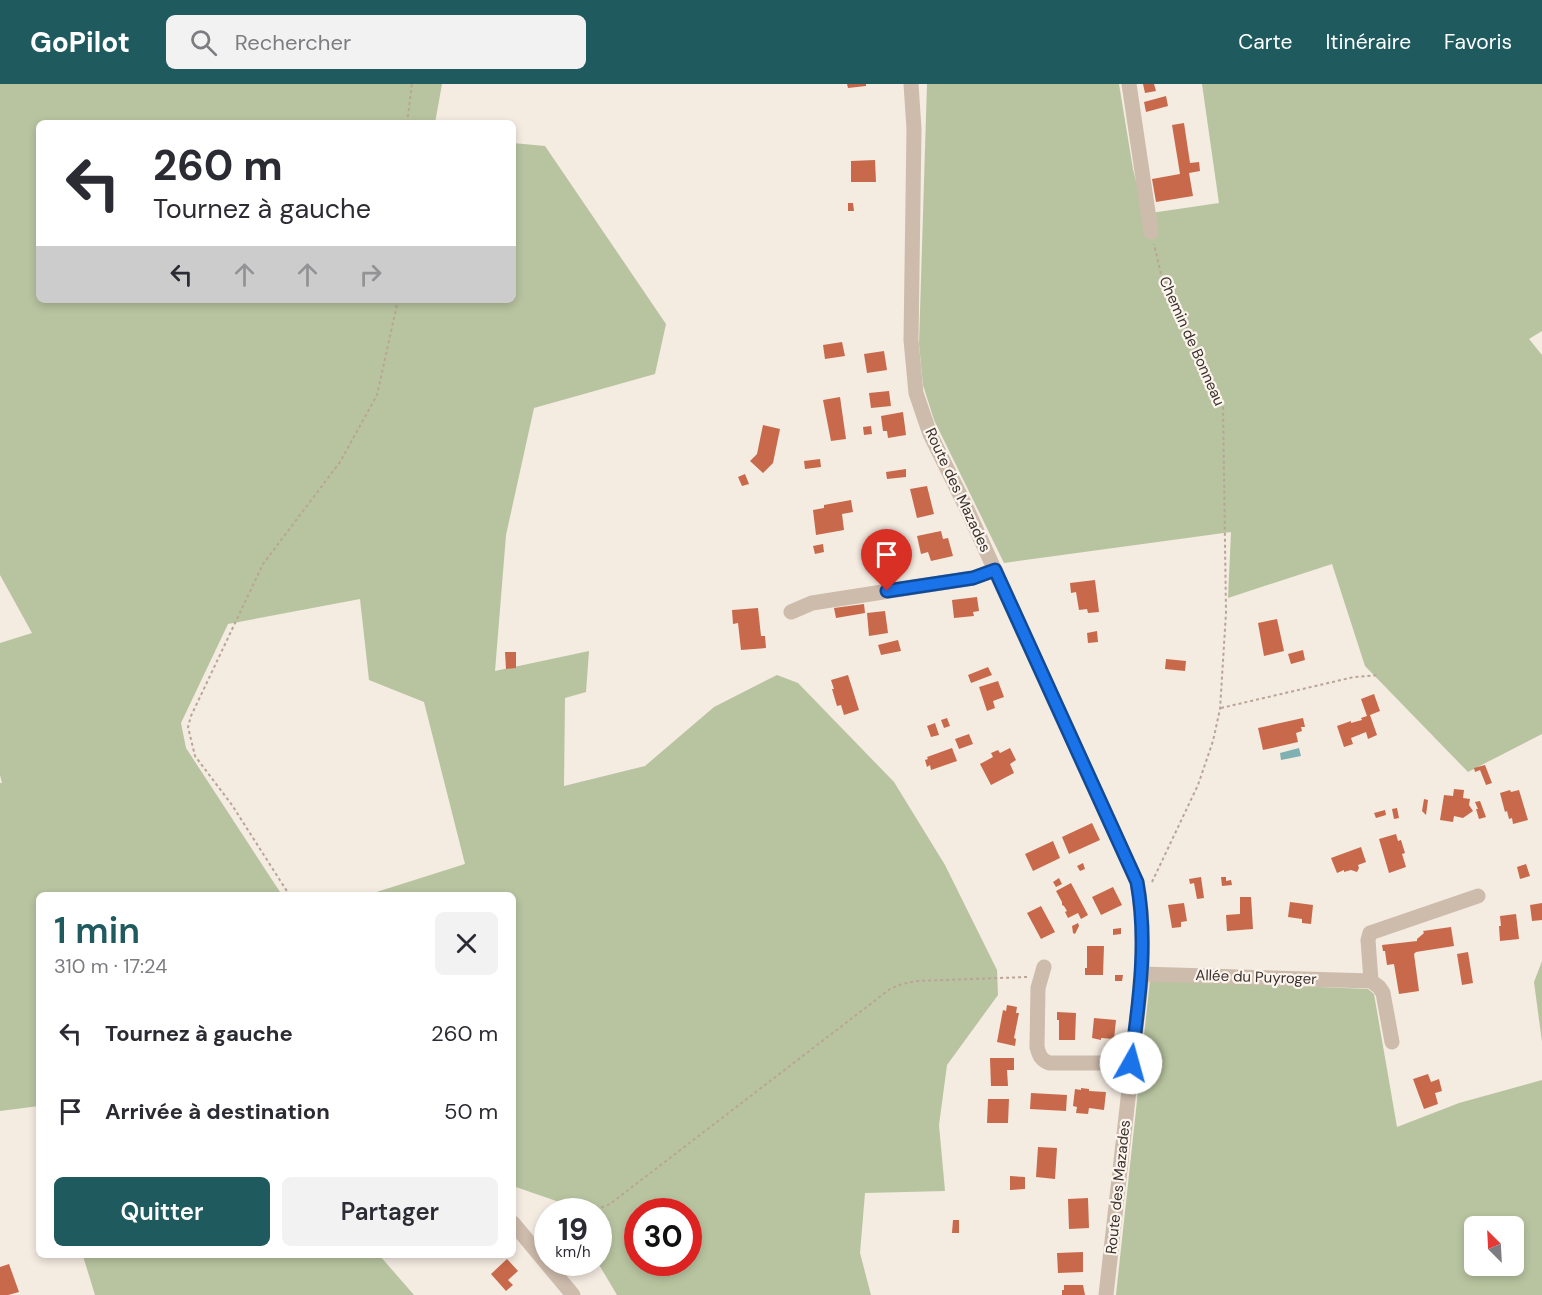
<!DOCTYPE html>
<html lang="fr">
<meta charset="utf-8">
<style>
:root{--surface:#fff;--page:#f2f2f3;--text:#2b2b33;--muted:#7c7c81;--accent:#1f5a5e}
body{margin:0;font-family:"DM Sans",sans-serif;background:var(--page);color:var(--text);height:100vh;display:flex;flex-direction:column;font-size:22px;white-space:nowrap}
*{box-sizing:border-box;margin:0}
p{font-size:20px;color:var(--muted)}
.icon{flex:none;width:33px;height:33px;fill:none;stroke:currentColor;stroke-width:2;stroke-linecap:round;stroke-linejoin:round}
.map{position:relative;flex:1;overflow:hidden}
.drawer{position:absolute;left:36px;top:808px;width:480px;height:366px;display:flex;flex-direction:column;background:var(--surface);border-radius:9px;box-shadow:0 3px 9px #0003}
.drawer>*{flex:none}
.guide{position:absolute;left:36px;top:36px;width:480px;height:183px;border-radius:9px;box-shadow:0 3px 9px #0003;background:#fff;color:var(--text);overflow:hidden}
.needle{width:39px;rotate:336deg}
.fabs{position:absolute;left:1464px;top:1132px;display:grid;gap:12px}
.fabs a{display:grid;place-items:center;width:60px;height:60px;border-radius:9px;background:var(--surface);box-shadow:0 3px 9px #0003;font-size:30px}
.speed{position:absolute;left:534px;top:1114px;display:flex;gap:12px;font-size:30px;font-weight:700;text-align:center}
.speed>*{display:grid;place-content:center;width:78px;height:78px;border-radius:50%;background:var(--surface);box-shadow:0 3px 9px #0003;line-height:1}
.speed small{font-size:15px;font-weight:400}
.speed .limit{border:9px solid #d22;background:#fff;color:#111}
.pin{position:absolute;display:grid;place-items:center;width:51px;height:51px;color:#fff;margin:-62px -26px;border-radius:50% 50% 50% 0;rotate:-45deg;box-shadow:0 0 6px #0007}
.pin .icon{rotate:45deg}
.me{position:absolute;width:66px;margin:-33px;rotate:7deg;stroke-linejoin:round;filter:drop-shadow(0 0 4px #0008)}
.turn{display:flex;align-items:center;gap:21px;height:126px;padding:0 18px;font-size:27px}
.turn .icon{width:78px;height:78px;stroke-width:2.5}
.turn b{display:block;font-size:42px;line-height:51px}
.lanes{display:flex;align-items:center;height:57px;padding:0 18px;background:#0003;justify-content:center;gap:30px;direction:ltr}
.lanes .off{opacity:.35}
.round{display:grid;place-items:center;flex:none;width:63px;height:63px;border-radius:9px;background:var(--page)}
.head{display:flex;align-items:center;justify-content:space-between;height:102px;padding:0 18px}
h1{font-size:36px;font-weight:600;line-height:45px;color:var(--accent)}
.action{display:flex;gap:12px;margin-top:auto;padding:12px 18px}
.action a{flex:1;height:69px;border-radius:9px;background:var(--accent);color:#fff;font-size:24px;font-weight:600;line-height:69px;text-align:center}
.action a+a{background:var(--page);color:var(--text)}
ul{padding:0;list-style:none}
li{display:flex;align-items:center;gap:18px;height:78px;padding:0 18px}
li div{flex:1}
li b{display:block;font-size:22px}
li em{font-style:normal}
header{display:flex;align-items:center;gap:36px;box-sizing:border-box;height:84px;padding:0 30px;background:var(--accent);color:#fff}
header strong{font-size:28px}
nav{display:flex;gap:33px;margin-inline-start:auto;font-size:21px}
.search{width:420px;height:54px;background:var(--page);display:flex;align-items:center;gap:15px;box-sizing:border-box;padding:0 21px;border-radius:9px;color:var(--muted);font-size:22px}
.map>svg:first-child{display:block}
.green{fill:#b8c4a0;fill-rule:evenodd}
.water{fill:#7fb0b2}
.building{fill:#c8694b}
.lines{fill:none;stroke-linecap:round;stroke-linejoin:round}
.path{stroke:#b9a596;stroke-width:2;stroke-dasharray:3 3;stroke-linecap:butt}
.minor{stroke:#cdbbac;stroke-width:15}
.route-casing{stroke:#114b97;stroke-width:15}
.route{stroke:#1a73e8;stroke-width:10}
.labels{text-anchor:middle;stroke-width:4.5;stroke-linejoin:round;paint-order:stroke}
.street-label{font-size:15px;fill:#3b302b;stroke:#fbf5ee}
</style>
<header>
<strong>GoPilot</strong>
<div class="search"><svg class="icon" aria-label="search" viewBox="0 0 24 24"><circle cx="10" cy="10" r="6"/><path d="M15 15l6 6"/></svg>Rechercher</div>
<nav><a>Carte</a><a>Itinéraire</a><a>Favoris</a></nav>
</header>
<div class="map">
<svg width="1542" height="1211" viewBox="0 0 1542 1211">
<rect width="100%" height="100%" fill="#f4ebe1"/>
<path class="green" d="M0,0H442L435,39H39V216H513V59L545,62L666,240L655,290L534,324L506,451L495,587L589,567L586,608L565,614L564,702L645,682L714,623L777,591L798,599L894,698L945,781L997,886L998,911L947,981L939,1041L945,1107L865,1109L860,1169L871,1211H617L598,1179V1128H567L562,1119L513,1102V812L367,811L465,780L424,618L369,596L360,515L228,540L181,639L186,664L282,811L39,812V1022L0,1027V699H2L0,691V559L32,549L0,491ZM638,1128H688V1179H638Z
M927,0H1119L1133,85L1144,130L1219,119L1202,0H1542V247L1529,255L1542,271V650L1468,688L1365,582L1332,480L1228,514L1231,448L1004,479L934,336L923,301L919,260Z
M1542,877V958L1534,898Z
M1150,896L1368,905L1374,910L1397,1043L1459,1019L1542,996V1211H1116ZM1474,1143H1514V1182H1474Z
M83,1172H380L414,1211H95Z"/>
<path class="water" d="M1299,664L1301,672L1281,676L1280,669Z"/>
<path class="building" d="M847,0H866V2L848,4Z
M1143,0H1154L1156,7L1145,9Z
M1166,12L1168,22L1146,28L1144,18Z
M1184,39L1190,79L1199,78L1200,87L1189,89L1193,112L1156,118L1152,95L1180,90L1172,41Z
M875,76L876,98H851V77Z
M848,119H853L854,127H848Z
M842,258L845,272L825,275L823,261Z
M884,267L887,286L867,289L864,270Z
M889,307L891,322L871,324L869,309Z
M840,313L846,355L831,357L823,316Z
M903,328L906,351L888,354L887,347H883L881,332Z
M763,341L780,345L773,379L763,389L750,377L757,370Z
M871,342L872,350L864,351L863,343Z
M820,375L821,383L805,385L804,377Z
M906,385V393L887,395L886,388Z
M745,390L749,400L742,402L738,393Z
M927,402L934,430L917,434L910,405Z
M851,416L853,428L842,430L844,446L816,451L813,426L824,424V421Z
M941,447L943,455L948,454L953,472L931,477L928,468L921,470L917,452Z
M823,460L824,468L815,470L813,462Z
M1095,496L1099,528L1088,529L1087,525L1079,526L1076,508L1071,509L1070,499Z
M977,513L979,527L973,528L974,532L954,534L952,516Z
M864,520L865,529L836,534L834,524Z
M758,524L761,552H765L766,564L741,566L738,539L733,540L732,526Z
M885,527L888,549L869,552L867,529Z
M1277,535L1284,567L1264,572L1258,539Z
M1097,547L1098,558L1088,559L1087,549Z
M898,556L901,567L881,571L878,561Z
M1303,566L1305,576L1291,580L1288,570Z
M505,568H516V584L506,585Z
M1166,575L1186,577L1185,587L1165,585Z
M988,583L992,591L971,599L968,591Z
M848,591L859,626L844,631L841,621L837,622L832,605H834L831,596Z
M998,597L1004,613L993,617L995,624L987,627L979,603Z
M1374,610L1380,627L1370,631L1377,651L1368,655L1366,648L1351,654L1353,660L1344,663L1337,642L1351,637V639L1362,636L1361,634L1367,632L1361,615Z
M947,634L950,642L944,644L941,636Z
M1303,634L1305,643H1301L1302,647L1296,649L1298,658L1263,666L1258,644Z
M935,639L939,651L931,653L927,642Z
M969,650L973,660L959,665L955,655Z
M952,664L957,677L931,686L930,681L927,683L925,676L928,675L927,673Z
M1010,664L1016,676L1010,680L1014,689L991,701L980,680L993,673L991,669L998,666L1000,669Z
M1485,681L1492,699L1486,701L1480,686L1475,688L1474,684Z
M1454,705L1464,706L1463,714L1470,715L1469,721L1473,727L1463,734L1454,732L1453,738L1440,736L1444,711L1453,712Z
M1510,706L1511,708L1519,706L1528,736L1513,740L1512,734L1509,735L1507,727L1505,728L1500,709Z
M1424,715L1428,716L1426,731L1422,727Z
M1480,717L1486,733L1479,735L1476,725H1478L1475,718Z
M1397,724L1399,734L1394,735L1392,725Z
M1385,726L1386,731L1376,734L1374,729Z
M1092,739L1100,756L1069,770L1062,753Z
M1396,750L1398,757L1401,756L1405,769L1402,770L1406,783L1389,789L1379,755Z
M1053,757L1060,774L1033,787L1025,770Z
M1361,763L1366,778L1358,781L1359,784L1357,788L1351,786L1344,788V786L1337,789L1331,774Z
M1083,779L1085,785L1080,787L1077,782Z
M1526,780L1530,792L1520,795L1517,783Z
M1201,793L1204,814L1197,815L1194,799L1190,800L1189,795Z
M1221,793H1226V797L1231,796L1232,801L1222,802Z
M1059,794L1062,800L1056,803L1053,798Z
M1071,799L1088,831L1081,835L1078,829L1068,834L1065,828L1067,827L1064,822L1062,821V818L1056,807Z
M1113,803L1122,821L1101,831L1092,813Z
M1240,813H1251L1253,845L1227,847L1226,831L1240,830Z
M1290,818L1313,821L1311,840L1302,839V835L1288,833Z
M1184,819L1187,837L1181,838V843L1172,844L1168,821Z
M1542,819V836L1532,837L1530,821Z
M1041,822L1055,848L1041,855L1027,829Z
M1516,830L1519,855L1500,857L1499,842H1501L1500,832Z
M1078,839L1079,842L1075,850L1073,849L1072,842Z
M1451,843L1454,862L1416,868L1414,870L1419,907L1399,910L1394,880L1387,881L1385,867H1383L1382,861L1417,857V855L1424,849L1423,847Z
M1121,844V850L1113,851V845Z
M1087,862H1104L1103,891H1085V884H1087Z
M1468,868L1473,899L1462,901L1457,870Z
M1115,891H1123L1122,897H1115Z
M1007,921L1017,923L1016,929H1019L1014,954L1016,955L1015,962L997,958L1003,926L1006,927Z
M1057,928L1076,929L1075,956H1059V936H1057Z
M1094,934L1116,936L1114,955L1101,954V956L1092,954Z
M990,974H1014V986H1007L1008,1002H991Z
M1428,990L1431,998L1439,995L1442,1007L1435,1009L1438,1020L1424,1025L1413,995Z
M1081,1004L1089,1005V1007L1106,1008L1104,1026L1089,1024L1088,1030L1076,1029L1077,1023L1073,1022L1075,1005L1081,1006Z
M1031,1009L1067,1011L1066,1027L1030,1025Z
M988,1015H1009L1008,1039H987Z
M1038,1063L1057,1064L1055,1095L1036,1093Z
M1010,1092L1025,1093V1105L1010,1106Z
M1088,1114L1089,1144L1069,1145L1068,1115Z
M953,1136H959V1149H952Z
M1083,1168V1188L1058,1189L1057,1169Z
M507,1175L518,1187L508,1196L513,1201L506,1207L491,1190Z
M9,1180L19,1208L8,1211H0V1183Z
M1064,1201H1083L1085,1211H1062V1206H1064Z"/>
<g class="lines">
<path class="path" d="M407,39L412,0
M1221,624L1354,593L1379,591
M1152,798L1198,701L1213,657L1220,625L1226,529L1223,320L1161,190L1154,160
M290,812L232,721L195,672L188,643L191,632L263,480L340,378L377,311L398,216
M590,1128L610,1120L890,905L902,900L917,897L1027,893
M539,1148L548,1144"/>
<path class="minor" d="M911,0L914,45L911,256L916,309L930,350L966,423L1137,798C1143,829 1143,858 1142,890L1106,1211
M1129,0L1151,148
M791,528L812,519L973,494L995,486
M1044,883L1038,904L1037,963C1039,971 1041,976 1049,979H1131
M1142,890L1371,897
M1392,958L1383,909L1379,903L1371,897L1368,856L1370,849L1478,812
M513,1139L573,1211"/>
</g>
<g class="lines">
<defs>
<path id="route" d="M887,507L973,494L995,486L1137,798C1148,858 1139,918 1131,979"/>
</defs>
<use href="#route" class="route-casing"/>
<use href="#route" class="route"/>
</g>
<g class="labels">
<g class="street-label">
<text transform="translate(1192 257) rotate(66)" y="5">Chemin de Bonneau</text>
<text transform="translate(958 406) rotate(65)" y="5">Route des Mazades</text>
<text transform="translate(1256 893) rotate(2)" y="5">Allée du Puyroger</text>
<text transform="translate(1118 1103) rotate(-84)" y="5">Route des Mazades</text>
</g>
</g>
</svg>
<div class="fabs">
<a><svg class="needle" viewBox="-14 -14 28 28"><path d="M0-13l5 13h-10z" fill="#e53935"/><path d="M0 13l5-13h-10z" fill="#7c7c81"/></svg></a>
</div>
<div class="speed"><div>19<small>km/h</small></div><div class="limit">30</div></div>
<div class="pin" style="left:887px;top:507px;background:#d93025"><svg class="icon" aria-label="arrive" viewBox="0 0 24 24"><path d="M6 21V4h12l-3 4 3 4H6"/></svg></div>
<svg class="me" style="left:1131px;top:979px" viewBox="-20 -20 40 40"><circle r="19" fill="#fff"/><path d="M0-13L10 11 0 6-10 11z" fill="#1a73e8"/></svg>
<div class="guide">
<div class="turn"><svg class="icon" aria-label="left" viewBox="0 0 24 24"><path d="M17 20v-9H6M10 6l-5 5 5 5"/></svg><div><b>260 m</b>Tournez à gauche</div></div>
<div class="lanes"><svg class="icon" aria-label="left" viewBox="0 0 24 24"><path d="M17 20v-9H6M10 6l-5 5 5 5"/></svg><svg class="icon off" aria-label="ahead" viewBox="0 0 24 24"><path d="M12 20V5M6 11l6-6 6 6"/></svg><svg class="icon off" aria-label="ahead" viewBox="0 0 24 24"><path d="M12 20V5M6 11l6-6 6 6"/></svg><svg class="icon off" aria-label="right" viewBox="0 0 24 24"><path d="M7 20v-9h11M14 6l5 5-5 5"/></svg></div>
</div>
<section class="drawer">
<div class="head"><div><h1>1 min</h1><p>310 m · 17:24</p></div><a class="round"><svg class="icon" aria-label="close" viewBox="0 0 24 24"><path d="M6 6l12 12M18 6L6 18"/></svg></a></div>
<ul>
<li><svg class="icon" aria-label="left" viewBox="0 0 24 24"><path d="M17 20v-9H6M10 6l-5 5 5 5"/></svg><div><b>Tournez à gauche</b></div><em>260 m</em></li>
<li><svg class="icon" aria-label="arrive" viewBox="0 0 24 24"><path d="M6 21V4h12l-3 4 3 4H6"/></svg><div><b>Arrivée à destination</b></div><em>50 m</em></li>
</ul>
<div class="action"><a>Quitter</a><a>Partager</a></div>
</section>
</div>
